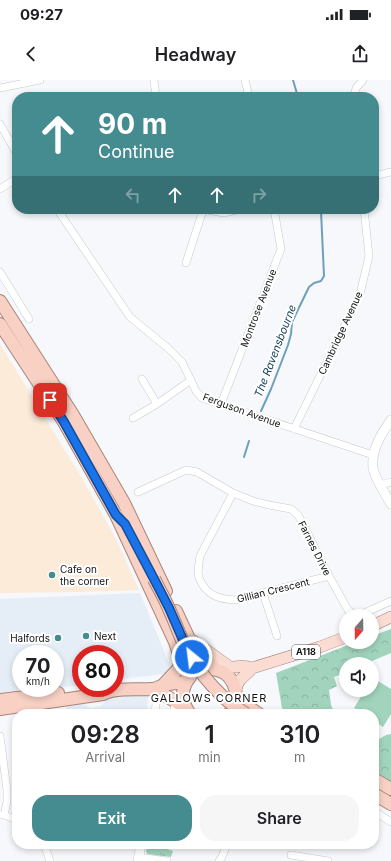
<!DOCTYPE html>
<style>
:root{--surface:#fff;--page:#f6f6f6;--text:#202124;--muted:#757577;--accent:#458c91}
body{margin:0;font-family:Inter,sans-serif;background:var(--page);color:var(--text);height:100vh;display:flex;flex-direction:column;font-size:15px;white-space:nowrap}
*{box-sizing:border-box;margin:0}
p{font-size:13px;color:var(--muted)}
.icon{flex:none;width:22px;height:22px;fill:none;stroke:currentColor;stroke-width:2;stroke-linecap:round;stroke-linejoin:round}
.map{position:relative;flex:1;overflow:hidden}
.sheet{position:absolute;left:12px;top:629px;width:367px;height:140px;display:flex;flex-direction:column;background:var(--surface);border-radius:16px;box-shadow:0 2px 6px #0003}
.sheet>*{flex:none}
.hud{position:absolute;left:12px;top:12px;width:367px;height:122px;border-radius:16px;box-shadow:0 2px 6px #0003;background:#458c91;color:#fff;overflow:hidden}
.needle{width:26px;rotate:200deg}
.tools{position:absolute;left:339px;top:529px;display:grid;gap:8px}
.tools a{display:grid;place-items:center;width:40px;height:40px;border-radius:50%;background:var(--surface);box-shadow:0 2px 6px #0003;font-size:20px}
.speed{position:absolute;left:12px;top:565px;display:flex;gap:8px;font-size:20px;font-weight:700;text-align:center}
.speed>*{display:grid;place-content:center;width:52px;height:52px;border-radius:50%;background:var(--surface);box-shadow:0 2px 6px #0003;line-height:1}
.speed small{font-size:10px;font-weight:400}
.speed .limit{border:6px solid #d22;background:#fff;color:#111}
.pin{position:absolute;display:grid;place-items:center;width:34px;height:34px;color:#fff;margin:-17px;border-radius:8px;box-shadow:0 2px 6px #0006}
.me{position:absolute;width:44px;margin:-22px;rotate:331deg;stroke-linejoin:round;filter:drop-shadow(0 0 3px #0008)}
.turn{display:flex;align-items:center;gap:14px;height:84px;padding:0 20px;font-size:18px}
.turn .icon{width:52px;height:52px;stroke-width:2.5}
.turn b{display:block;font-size:28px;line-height:34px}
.lanes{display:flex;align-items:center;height:38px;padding:0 20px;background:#0003;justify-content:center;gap:20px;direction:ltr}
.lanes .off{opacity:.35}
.eta{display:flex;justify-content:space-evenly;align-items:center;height:68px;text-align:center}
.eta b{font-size:24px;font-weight:600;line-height:28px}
.button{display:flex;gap:8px;margin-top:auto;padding:8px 20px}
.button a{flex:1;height:46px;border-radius:16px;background:var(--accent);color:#fff;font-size:16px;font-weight:600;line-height:46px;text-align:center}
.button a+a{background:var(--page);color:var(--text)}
.status{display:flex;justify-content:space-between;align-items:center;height:28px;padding:0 20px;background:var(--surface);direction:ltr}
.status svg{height:11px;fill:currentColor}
header{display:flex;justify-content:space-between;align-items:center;height:52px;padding:0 20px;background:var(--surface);font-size:18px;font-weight:600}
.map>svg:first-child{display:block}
.built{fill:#e5eef6}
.industrial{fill:#fcebd9}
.grass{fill:url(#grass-tufts)}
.forest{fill:url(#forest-crowns)}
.pitch{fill:#a2d4bd}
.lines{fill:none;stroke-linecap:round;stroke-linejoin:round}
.stream{stroke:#6ea0bb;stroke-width:2}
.minor-casing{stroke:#c7cacc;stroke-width:8}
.tertiary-casing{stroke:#c7cacc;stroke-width:10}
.primary-casing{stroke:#a7867c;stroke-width:12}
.trunk-casing{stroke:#a7867c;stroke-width:14}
.minor{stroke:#fff;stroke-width:7}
.tertiary{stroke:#fff;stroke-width:9}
.primary{stroke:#fadcd3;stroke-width:11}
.trunk{stroke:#f8d0c4;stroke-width:12}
.trunk-bridge-casing{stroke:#a7867c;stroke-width:14;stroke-linecap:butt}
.trunk-bridge{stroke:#f8d0c4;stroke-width:12}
.route-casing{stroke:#114b97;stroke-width:10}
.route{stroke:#1a73e8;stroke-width:7}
.poi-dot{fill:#458c91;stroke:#fff;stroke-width:1.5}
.labels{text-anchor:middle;stroke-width:4;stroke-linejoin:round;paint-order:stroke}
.shield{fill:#fff;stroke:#595a5a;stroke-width:1}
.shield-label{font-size:9px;font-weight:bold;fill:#121313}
.street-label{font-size:10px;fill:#121313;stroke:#fff}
.poi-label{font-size:10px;fill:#121313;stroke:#fff;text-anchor:start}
.water-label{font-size:11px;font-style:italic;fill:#194358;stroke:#fff}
.neighbourhood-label{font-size:11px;letter-spacing:1px;fill:#121313;stroke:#fff}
</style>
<div class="status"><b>09:27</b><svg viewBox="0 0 49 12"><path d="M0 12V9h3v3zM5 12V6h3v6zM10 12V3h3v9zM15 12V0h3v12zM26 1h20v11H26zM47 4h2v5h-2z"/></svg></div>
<header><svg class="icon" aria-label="back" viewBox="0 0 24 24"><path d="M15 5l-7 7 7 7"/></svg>Headway<svg class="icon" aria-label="share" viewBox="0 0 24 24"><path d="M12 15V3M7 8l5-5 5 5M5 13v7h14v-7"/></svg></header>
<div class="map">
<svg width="391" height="781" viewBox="0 0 391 781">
<defs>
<pattern id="grass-tufts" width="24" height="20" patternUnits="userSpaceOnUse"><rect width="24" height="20" fill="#a2d4bd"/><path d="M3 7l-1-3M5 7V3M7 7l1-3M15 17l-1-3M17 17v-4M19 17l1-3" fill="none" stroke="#8ab5a2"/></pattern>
<pattern id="forest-crowns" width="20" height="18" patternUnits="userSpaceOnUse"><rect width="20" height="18" fill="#a2d4bd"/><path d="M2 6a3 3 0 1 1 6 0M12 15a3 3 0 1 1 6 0" fill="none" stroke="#8ab5a2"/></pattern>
</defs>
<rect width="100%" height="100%" fill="#f6f8fb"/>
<path class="built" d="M140,513L171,588L163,594L115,600V574H81V605L36,610L34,608H55V574H21V607L16,611L0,613V519Z
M130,616H148L147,634H68L66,625L85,624L90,628L101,626L107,620Z"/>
<path class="industrial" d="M0,264L83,400L117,461L139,510L78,512L0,513Z"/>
<path class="grass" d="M147,764H152L173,771L171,777L148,774L146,772Z"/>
<path class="forest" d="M391,549V573L365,584H346V592L334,597L337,606L329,610L331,625L335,634H288L282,628L276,593L356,562H372V556Z
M391,654V702L374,691V662L386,655Z"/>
<path class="pitch" d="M373,598L391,609V634L383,647L374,641V634H364L354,628L365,610H372V599Z"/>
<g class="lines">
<path class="stream" d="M293,0L298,17
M261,331L271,309L288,265L291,254L292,242L309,207L314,203L321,201L324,196L321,131L322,129
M244,377L249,361"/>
<defs>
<path id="minor" d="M154,0L156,17
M245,0L249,17
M0,8L40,0
M354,17L356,8L363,0
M0,44L17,74
M374,96L391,92
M0,109L17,98
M57,129L130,237L169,269L182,282L196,311L202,318L373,375
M202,129L224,133L240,129
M186,183L203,130
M0,192L29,239
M142,299L157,324L191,300
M221,324L281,169L274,129
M133,338L157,324
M294,349L360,214L369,176L364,129
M380,405L391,402
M138,412L186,390L197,392L233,413L253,421L269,425L291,429L298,435L302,442L329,496L348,530L352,533L360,535L391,521
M233,413L200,476C199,483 197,492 199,498C200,500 201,502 202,504C210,517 221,519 235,520L329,496
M263,513L277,556
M155,634L156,623
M0,656L7,710V722L4,735
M374,731L391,742
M0,735H4L17,740
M44,764L50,781
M291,775L328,781
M139,777L167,781
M219,781L222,777L227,764"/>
<path id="tertiary" d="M391,340C381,354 371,370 373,388C375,397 386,416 391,424
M175,621L176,634
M138,781L141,764"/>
<path id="primary" d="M372,546L391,537
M194,561L230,587
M217,590C229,588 241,584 252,588L320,567L346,557
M236,610C238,597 246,597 252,588"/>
<path id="trunk" d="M0,221L73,335L124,423L166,511
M0,244L64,342L116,435L175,562L181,581L189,598
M176,531L190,561L208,582L215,589
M208,589C233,588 244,615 229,634
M163,605L178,589L181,581
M154,609L185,627
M236,615L247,626L259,634
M0,620L58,613
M0,629L103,614C116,607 137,610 152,609C157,609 160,606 164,605C171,603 179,603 186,602
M190,634C181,622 180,609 190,597
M374,699L391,709
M374,714L391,724"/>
</defs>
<use href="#minor" class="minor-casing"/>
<use href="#tertiary" class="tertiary-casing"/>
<use href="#primary" class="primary-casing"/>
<use href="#trunk" class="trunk-casing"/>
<use href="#minor" class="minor"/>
<use href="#tertiary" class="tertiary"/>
<use href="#primary" class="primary"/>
<use href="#trunk" class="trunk"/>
<defs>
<path id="trunk-bridge" d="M154,499C159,509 165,519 169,529C175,542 180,556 186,569C200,594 221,619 246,634"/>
</defs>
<use href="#trunk-bridge" class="trunk-bridge-casing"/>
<use href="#trunk-bridge" class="trunk-bridge"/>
</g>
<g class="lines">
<defs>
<path id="route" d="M50,320L64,342L116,435L125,444L154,499L169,528L187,569L192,577"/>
</defs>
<use href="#route" class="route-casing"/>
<use href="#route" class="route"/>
</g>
<g class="poi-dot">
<circle cx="52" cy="495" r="4"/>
<circle cx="86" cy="556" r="4"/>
<circle cx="58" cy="558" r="4"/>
</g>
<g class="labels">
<rect class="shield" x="292" y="565" width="28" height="14" rx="3"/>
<g class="shield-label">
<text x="306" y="575">A118</text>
</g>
<g class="street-label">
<text transform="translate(258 228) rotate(-69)" y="4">Montrose Avenue</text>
<text transform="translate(340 253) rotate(-65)" y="4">Cambridge Avenue</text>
<text transform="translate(242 330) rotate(20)" y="4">Ferguson Avenue</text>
<text transform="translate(315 468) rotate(63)" y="4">Farnes Drive</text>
<text transform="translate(273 510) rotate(-14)" y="4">Gillian Crescent</text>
</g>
<g class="poi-label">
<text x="60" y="493">Cafe on<tspan x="60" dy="12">the corner</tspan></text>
<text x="94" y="560">Next</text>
<text x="50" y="562" text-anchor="end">Halfords</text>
</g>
<g class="water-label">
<text transform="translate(275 271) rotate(-69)" y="4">The Ravensbourne</text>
</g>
<g class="neighbourhood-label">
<text x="209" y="622">GALLOWS CORNER</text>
</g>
</g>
</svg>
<div class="tools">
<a><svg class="needle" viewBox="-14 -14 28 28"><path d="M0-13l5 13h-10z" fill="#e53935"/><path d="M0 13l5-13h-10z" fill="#757577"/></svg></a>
<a><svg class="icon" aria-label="sound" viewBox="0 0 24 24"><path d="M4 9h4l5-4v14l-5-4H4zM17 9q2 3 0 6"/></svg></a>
</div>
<div class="speed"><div>70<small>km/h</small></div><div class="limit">80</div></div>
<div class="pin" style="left:50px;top:320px;background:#d93025"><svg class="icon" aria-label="arrive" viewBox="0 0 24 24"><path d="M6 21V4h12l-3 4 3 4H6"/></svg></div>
<svg class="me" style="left:192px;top:577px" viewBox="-20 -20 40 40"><circle r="17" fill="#1a73e8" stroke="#fff" stroke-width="3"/><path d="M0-11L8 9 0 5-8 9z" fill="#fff"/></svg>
<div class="hud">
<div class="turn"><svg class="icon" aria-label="ahead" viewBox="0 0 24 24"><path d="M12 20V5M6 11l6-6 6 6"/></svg><div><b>90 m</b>Continue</div></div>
<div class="lanes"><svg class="icon off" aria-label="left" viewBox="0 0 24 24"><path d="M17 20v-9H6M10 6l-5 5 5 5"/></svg><svg class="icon" aria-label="ahead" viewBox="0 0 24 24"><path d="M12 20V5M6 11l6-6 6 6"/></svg><svg class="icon" aria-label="ahead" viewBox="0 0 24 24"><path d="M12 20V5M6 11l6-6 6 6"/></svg><svg class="icon off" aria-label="right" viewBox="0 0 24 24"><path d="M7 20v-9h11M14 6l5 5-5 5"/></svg></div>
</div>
<section class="sheet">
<div class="eta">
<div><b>09:28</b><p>Arrival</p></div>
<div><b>1</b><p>min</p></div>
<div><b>310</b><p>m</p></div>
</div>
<div class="button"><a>Exit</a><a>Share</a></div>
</section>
</div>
